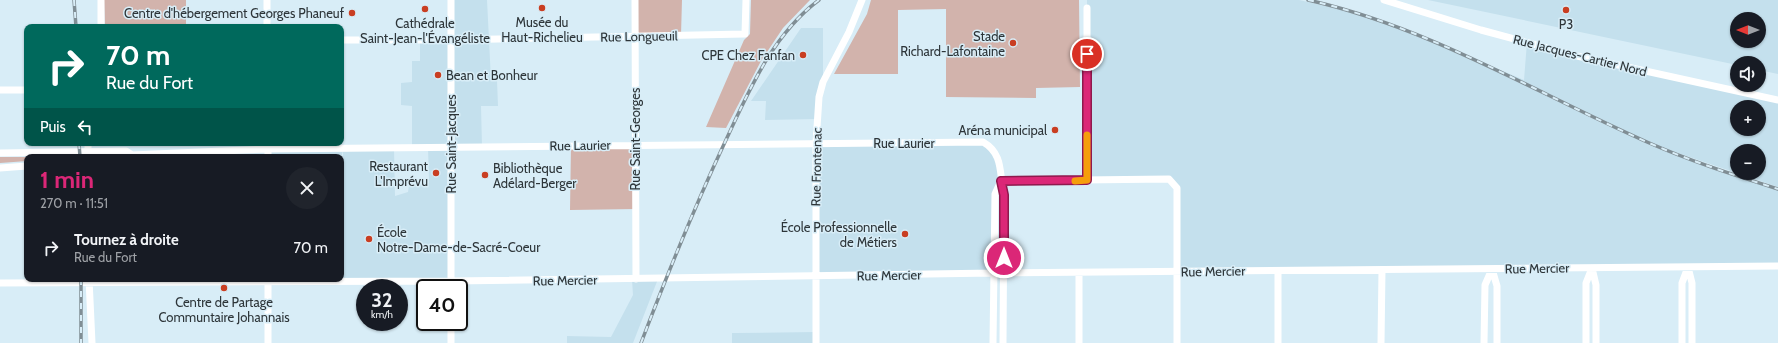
<!DOCTYPE html>
<html lang="fr">
<meta charset="utf-8">
<style>
:root{--surface:#171b24;--page:#20242c;--text:#f1f3f6;--muted:#9ea1a6;--accent:#db2777}
body{margin:0;font-family:Cabin,sans-serif;background:var(--page);color:var(--text);height:100vh;display:flex;flex-direction:column;font-size:15px;white-space:nowrap}
*{box-sizing:border-box;margin:0}
p{font-size:13px;color:var(--muted)}
.icon{flex:none;width:22px;height:22px;fill:none;stroke:currentColor;stroke-width:2;stroke-linecap:round;stroke-linejoin:round}
.map{position:relative;flex:1;overflow:hidden}
.drawer{position:absolute;left:24px;top:154px;width:320px;height:128px;display:flex;flex-direction:column;background:var(--surface);border-radius:8px;box-shadow:0 1px 3px #0004}
.drawer>*{flex:none}
.guide{position:absolute;left:24px;top:24px;width:320px;height:122px;border-radius:8px;box-shadow:0 1px 3px #0004;background:#00695c;color:#fff;overflow:hidden}
.needle{width:26px;rotate:270deg}
.tools{position:absolute;left:1730px;top:12px;display:grid;gap:8px}
.tools a{display:grid;place-items:center;width:36px;height:36px;border-radius:50%;background:var(--surface);box-shadow:0 1px 3px #0004;font-size:20px}
.speed{position:absolute;left:356px;top:279px;display:flex;gap:8px;font-size:20px;font-weight:700;text-align:center}
.speed>*{display:grid;place-content:center;width:52px;height:52px;border-radius:50%;background:var(--surface);box-shadow:0 1px 3px #0004;line-height:1}
.speed small{font-size:10px;font-weight:400}
.speed .limit{border:2px solid #111;border-radius:6px;background:#fff;color:#111}
.pin{position:absolute;display:grid;place-items:center;width:34px;height:34px;color:#fff;margin:-17px;border:2px solid #fff;border-radius:50%;box-shadow:0 1px 4px #0007}
.me{position:absolute;width:44px;margin:-22px;rotate:0deg;stroke-linejoin:round;filter:drop-shadow(0 0 3px #0008)}
.turn{display:flex;align-items:center;gap:14px;height:84px;padding:0 16px;font-size:18px}
.turn .icon{width:52px;height:52px;stroke-width:2.5}
.turn b{display:block;font-size:28px;line-height:34px}
.then{display:flex;align-items:center;height:38px;padding:0 16px;background:#0003;gap:8px;font-size:15px}
.round{display:grid;place-items:center;flex:none;width:42px;height:42px;border-radius:21px;background:var(--page)}
.headline{display:flex;align-items:center;justify-content:space-between;height:68px;padding:0 16px}
h1{font-size:24px;font-weight:700;line-height:30px;color:var(--accent)}
ul{padding:0;list-style:none}
li{display:flex;align-items:center;gap:12px;height:52px;padding:0 16px}
li div{flex:1}
li b{display:block;font-size:15px}
li em{font-style:normal}
.map>svg:first-child{display:block}
.built{fill:#c4e0ed;fill-rule:evenodd}
.green{fill:#d2b3ac}
.lines{fill:none;stroke-linecap:round;stroke-linejoin:round}
.minor{stroke:#fff;stroke-width:7}
.rail-casing{stroke:#808e95;stroke-width:3.5}
.rail{stroke:#d8edf7;stroke-width:2;stroke-dasharray:6;stroke-linecap:butt}
.route-casing{stroke:#8e194d;stroke-width:10}
.route{stroke:#db2777;stroke-width:7}
.slow{stroke:#f59e0b;stroke-width:7}
.poi-dot{fill:#c93e22;stroke:#d8edf7;stroke-width:1.5}
.labels{text-anchor:middle;stroke-width:3;stroke-linejoin:round;paint-order:stroke}
.poi-label{font-size:13px;fill:#2d3539;stroke:#d8edf7;text-anchor:end}
.street-label{font-size:13px;fill:#2d3539;stroke:#d8edf7}
</style>
<div class="map">
<svg width="1778" height="343" viewBox="0 0 1778 343">
<rect width="100%" height="100%" fill="#d8edf7"/>
<path class="built" d="M451,0H487L491,80H497L498,106H481L482,146L451,147V281L341,279V157H268V149L394,148L395,196L408,192L409,185L429,183L428,147H412V106L401,105V83L412,82V61H420V40H451ZM343,151L344,223L343,224L342,154Z
M1087,0H1299L1353,12L1407,31L1524,80L1527,42L1778,100V187L1660,147L1724,173L1778,189V266L1177,272V188L1169,179L1087,181ZM1737,107H1759V129H1737ZM1737,151H1759V173H1737Z
M1428,0H1778V74L1759,70V63H1737V65ZM1737,19H1759V41H1737Z
M801,28H823V82L817,119L765,120L766,101H751Z
M983,142L992,147L1001,181L995,195L994,273L816,276V143Z
M632,279H658L633,343H567V336L611,337L633,295Z
M816,332V343H732V333H736Z"/>
<path class="green" d="M104,0H186V27H105Z
M635,0H682L681,35L635,36Z
M751,0H810L783,28L761,61L726,128L706,127L744,40L750,34Z
M871,0H1079L1080,87L1036,88V98L946,97V9L898,10V74H834L867,14Z
M636,144V209L570,210L571,145Z
M0,157H27V161L0,163Z"/>
<g class="lines">
<path class="minor" d="M267,0V27
M451,0V288
M635,0L636,279
M1384,0L1481,30L1577,56L1778,100
M1087,8V181
M101,27V0
M341,40H451L745,34L746,0
M0,90H27
M268,143V157
M0,153L126,151L132,155L268,149L983,142C1004,154 999,174 1004,195L1003,343
M88,157V143
M0,168L27,166
M1001,181L1169,179L1177,188V343
M1688,267L1692,283V343
M1592,268L1596,285V343
M1492,269L1497,286V343
M89,279L92,343
M268,279V343
M0,283L451,281L994,273L1778,266
M451,322V343
M816,343V143L819,97L823,82L849,32L862,0
M993,343L995,194L1001,181
M1079,343V273
M1278,343V271
M1381,343L1382,270
M1484,343L1485,285L1492,269
M1586,343V283L1592,268
M1682,343V283L1688,267"/>
<defs>
<path id="rail" d="M74,0L76,27
M1308,0C1429,27 1536,93 1647,142C1690,161 1734,175 1778,189
M79,143L80,157
M81,279V343
M641,343C667,275 694,208 725,142C749,91 772,35 819,0"/>
</defs>
<use href="#rail" class="rail-casing"/>
<use href="#rail" class="rail"/>
</g>
<g class="lines">
<defs>
<path id="route" d="M1004,258V195L1001,181L1087,180V54"/>
</defs>
<use href="#route" class="route-casing"/>
<use href="#route" class="route"/>
<path class="slow" d="M1075,181L1087,180V135"/>
</g>
<g class="poi-dot">
<circle cx="542" cy="8" r="4"/>
<circle cx="425" cy="9" r="4"/>
<circle cx="1566" cy="10" r="4"/>
<circle cx="352" cy="13" r="4"/>
<circle cx="1013" cy="43" r="4"/>
<circle cx="803" cy="55" r="4"/>
<circle cx="438" cy="75" r="4"/>
<circle cx="1055" cy="130" r="4"/>
<circle cx="436" cy="173" r="4"/>
<circle cx="485" cy="175" r="4"/>
<circle cx="905" cy="234" r="4"/>
<circle cx="369" cy="239" r="4"/>
<circle cx="224" cy="288" r="4"/>
</g>
<g class="labels">
<g class="poi-label">
<text x="344" y="18">Centre d'hébergement Georges Phaneuf</text>
<text x="542" y="27" text-anchor="middle">Musée du<tspan x="542" dy="15">Haut-Richelieu</tspan></text>
<text x="425" y="28" text-anchor="middle">Cathédrale<tspan x="425" dy="15">Saint-Jean-l'Évangéliste</tspan></text>
<text x="1566" y="29" text-anchor="middle">P3</text>
<text x="1005" y="41">Stade<tspan x="1005" dy="15">Richard-Lafontaine</tspan></text>
<text x="795" y="60">CPE Chez Fanfan</text>
<text x="446" y="80" text-anchor="start">Bean et Bonheur</text>
<text x="1047" y="135">Aréna municipal</text>
<text x="428" y="171">Restaurant<tspan x="428" dy="15">L'Imprévu</tspan></text>
<text x="493" y="173" text-anchor="start">Bibliothèque<tspan x="493" dy="15">Adélard-Berger</tspan></text>
<text x="897" y="232">École Professionnelle<tspan x="897" dy="15">de Métiers</tspan></text>
<text x="377" y="237" text-anchor="start">École<tspan x="377" dy="15">Notre-Dame-de-Sacré-Coeur</tspan></text>
<text x="224" y="307" text-anchor="middle">Centre de Partage<tspan x="224" dy="15">Communtaire Johannais</tspan></text>
</g>
<g class="street-label">
<text transform="translate(639 36) rotate(-1)" y="5">Rue Longueuil</text>
<text transform="translate(1580 55) rotate(14)" y="5">Rue Jacques-Cartier Nord</text>
<text transform="translate(635 139) rotate(-90)" y="5">Rue Saint-Georges</text>
<text x="904" y="148">Rue Laurier</text>
<text transform="translate(451 144) rotate(-90)" y="5">Rue Saint-Jacques</text>
<text transform="translate(580 145) rotate(-1)" y="5">Rue Laurier</text>
<text transform="translate(816 167) rotate(-89)" y="5">Rue Frontenac</text>
<text transform="translate(1537 268) rotate(-1)" y="5">Rue Mercier</text>
<text transform="translate(1213 271) rotate(-1)" y="5">Rue Mercier</text>
<text transform="translate(889 275) rotate(-1)" y="5">Rue Mercier</text>
<text transform="translate(565 280) rotate(-1)" y="5">Rue Mercier</text>
</g>
</g>
</svg>
<div class="tools">
<a><svg class="needle" viewBox="-14 -14 28 28"><path d="M0-13l5 13h-10z" fill="#e53935"/><path d="M0 13l5-13h-10z" fill="#9ea1a6"/></svg></a>
<a><svg class="icon" aria-label="sound" viewBox="0 0 24 24"><path d="M4 9h4l5-4v14l-5-4H4zM17 9q2 3 0 6"/></svg></a>
<a>+</a>
<a>−</a>
</div>
<div class="speed"><div>32<small>km/h</small></div><div class="limit">40</div></div>
<div class="pin" style="left:1087px;top:54px;background:#d93025"><svg class="icon" aria-label="arrive" viewBox="0 0 24 24"><path d="M6 21V4h12l-3 4 3 4H6"/></svg></div>
<svg class="me" style="left:1004px;top:258px" viewBox="-20 -20 40 40"><circle r="17" fill="#db2777" stroke="#fff" stroke-width="3"/><path d="M0-11L8 9 0 5-8 9z" fill="#fff"/></svg>
<div class="guide">
<div class="turn"><svg class="icon" aria-label="right" viewBox="0 0 24 24"><path d="M7 20v-9h11M14 6l5 5-5 5"/></svg><div><b>70 m</b>Rue du Fort</div></div>
<div class="then">Puis<svg class="icon" aria-label="left" viewBox="0 0 24 24"><path d="M17 20v-9H6M10 6l-5 5 5 5"/></svg></div>
</div>
<section class="drawer">
<div class="headline"><div><h1>1 min</h1><p>270 m · 11:51</p></div><a class="round"><svg class="icon" aria-label="close" viewBox="0 0 24 24"><path d="M6 6l12 12M18 6L6 18"/></svg></a></div>
<ul>
<li><svg class="icon" aria-label="right" viewBox="0 0 24 24"><path d="M7 20v-9h11M14 6l5 5-5 5"/></svg><div><b>Tournez à droite</b><p>Rue du Fort</p></div><em>70 m</em></li>
</ul>
</section>
</div>
